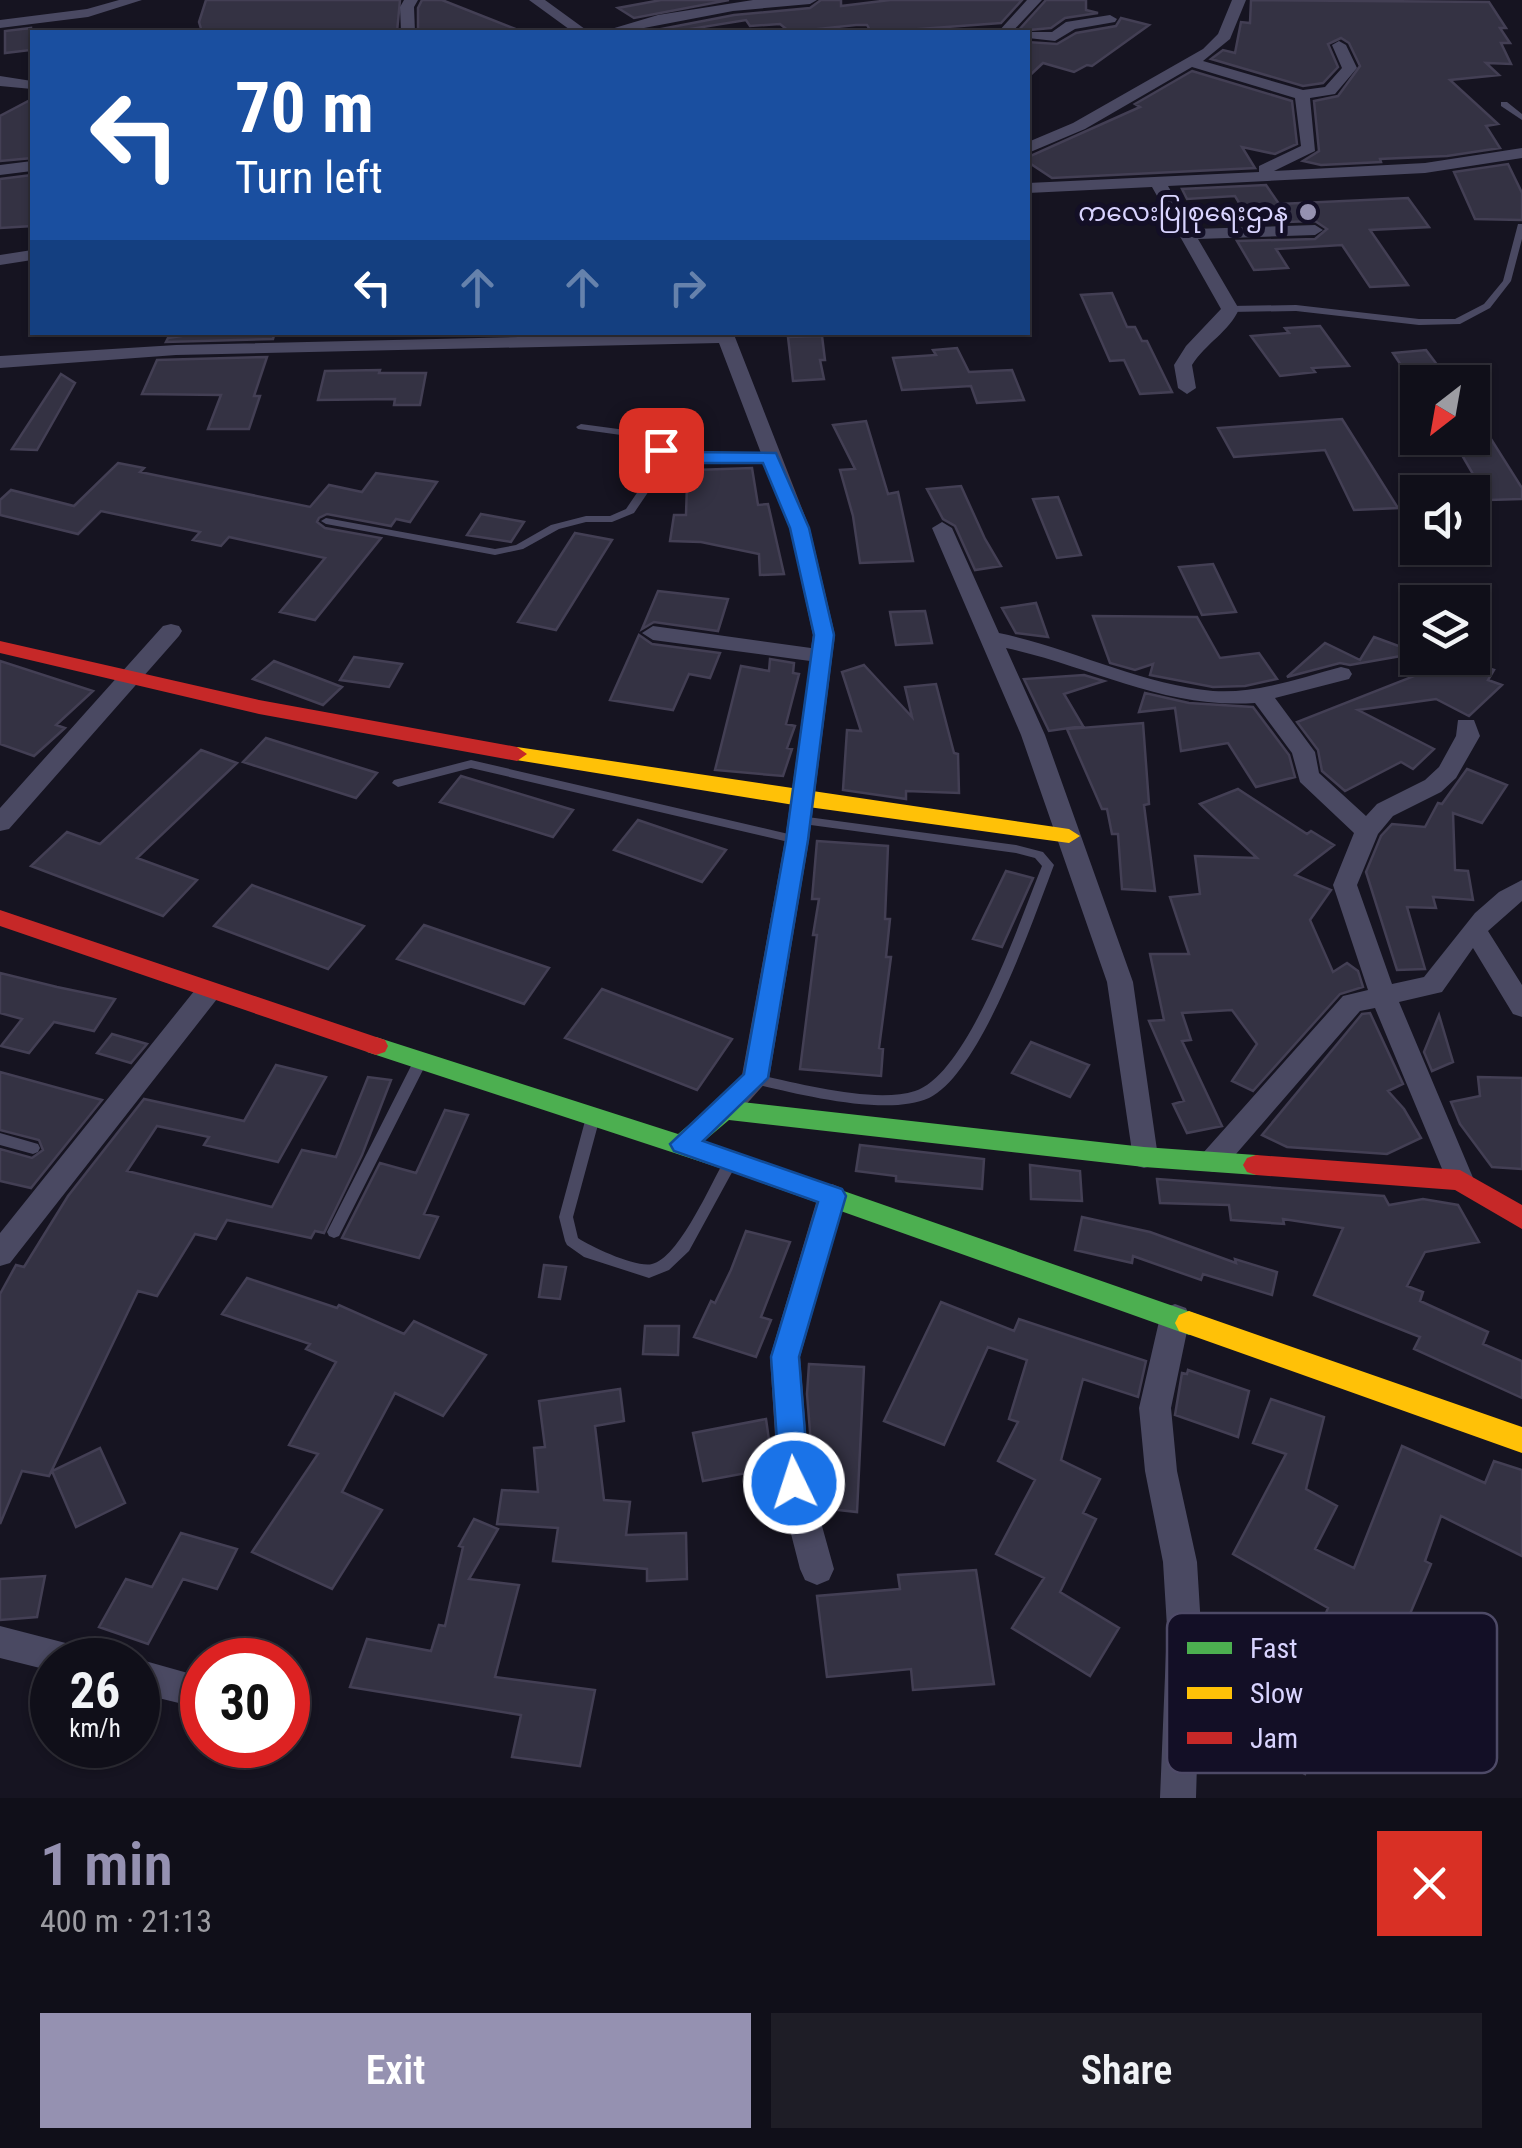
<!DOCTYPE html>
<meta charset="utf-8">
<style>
:root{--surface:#100f19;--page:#1e1d26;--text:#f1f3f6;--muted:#9c9ca2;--line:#302f38;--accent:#9591b1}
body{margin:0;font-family:"Roboto Condensed","Noto Sans Myanmar",sans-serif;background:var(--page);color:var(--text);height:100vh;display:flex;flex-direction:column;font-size:38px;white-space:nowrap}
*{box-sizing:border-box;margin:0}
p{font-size:32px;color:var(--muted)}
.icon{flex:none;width:55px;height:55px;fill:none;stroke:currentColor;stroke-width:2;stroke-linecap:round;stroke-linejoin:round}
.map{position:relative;height:1798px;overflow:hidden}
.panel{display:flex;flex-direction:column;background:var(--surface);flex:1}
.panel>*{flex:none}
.banner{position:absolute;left:30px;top:30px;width:1000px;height:305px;border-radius:0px;box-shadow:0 2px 8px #0004,0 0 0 2px var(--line);background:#1a4fa0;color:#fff;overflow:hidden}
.needle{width:65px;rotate:211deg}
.tools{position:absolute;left:1400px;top:365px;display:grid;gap:20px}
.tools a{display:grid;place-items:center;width:90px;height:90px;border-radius:0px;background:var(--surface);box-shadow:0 2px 8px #0004,0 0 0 2px var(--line);font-size:50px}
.speed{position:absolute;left:30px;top:1638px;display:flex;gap:20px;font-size:50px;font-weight:700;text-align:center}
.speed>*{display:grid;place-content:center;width:130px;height:130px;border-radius:50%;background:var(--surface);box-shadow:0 2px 8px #0004,0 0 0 2px var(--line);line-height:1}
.speed small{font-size:25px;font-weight:400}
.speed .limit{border:15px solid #d22;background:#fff;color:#111}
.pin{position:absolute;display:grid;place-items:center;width:85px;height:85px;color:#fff;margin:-42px;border-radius:20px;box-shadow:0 5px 15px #0006}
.me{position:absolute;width:110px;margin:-55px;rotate:356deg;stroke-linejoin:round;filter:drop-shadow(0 0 8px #0008)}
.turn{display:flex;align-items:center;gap:35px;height:210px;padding:0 40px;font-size:45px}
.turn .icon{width:130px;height:130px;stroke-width:2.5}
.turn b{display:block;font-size:70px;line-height:85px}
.lanes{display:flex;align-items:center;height:95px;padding:0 40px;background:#0003;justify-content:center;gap:50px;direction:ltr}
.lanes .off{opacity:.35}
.round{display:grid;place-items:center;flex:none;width:105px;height:105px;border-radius:0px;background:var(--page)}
.overview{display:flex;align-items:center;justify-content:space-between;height:170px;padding:0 40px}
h1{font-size:60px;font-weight:600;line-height:75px;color:var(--accent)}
.action{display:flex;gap:20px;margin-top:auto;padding:20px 40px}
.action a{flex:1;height:115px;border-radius:0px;background:var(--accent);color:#fff;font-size:40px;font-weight:600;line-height:115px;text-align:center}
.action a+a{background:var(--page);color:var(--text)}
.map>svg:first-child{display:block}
.building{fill:#343243;stroke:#433f54;stroke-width:2.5}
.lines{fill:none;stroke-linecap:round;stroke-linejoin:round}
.lane{fill:#4a4962;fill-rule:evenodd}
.street{fill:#4a4962;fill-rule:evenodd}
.fast{fill:#4caf50;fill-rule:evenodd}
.slow{fill:#ffc107;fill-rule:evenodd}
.jam{fill:#c62828;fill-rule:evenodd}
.route{fill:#1a73e8;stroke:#114b97;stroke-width:2.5}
.poi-dot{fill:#9591b1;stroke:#130f26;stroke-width:4}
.labels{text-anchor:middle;stroke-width:10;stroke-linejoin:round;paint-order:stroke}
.far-poi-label{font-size:25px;fill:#d9d4ff;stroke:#130f26;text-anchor:end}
.key{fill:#130f26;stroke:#4e4a67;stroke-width:2.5}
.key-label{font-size:28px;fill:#d9d4ff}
</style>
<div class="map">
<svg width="1522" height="1798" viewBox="0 0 1522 1798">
<rect width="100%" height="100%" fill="#161421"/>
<path class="building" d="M206,0H400L397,32H202L199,22Z
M422,0H442L523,32H418V8Z
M661,0H729L634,18L618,8Z
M821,0H841V6L890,0H1022L1001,23L879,32H871L867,25H856L790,32L780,24L750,26L746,20L672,32L651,31L734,15L810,8Z
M1046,0H1086V10L1098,13L1065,18L1051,28L1018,31Z
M1251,0L1489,2L1506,28H1500L1510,43H1501L1511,64L1486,63L1499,75L1450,80L1498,124L1486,126L1500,148L1447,156L1380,159L1381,162L1321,165L1303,161L1319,151L1314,101L1338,96L1360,66L1349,43L1341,38L1328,44L1338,67L1323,83L1303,86L1211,59L1223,50L1235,53L1241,22L1250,23Z
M1121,18L1149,25L1092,66L1087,65L1074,72L1043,63L1028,77V42L1057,44L1076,33L1116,26Z
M31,28V50L5,53V31Z
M1192,71L1292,101L1297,144L1275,154L1242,147L1255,168L1052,178L1028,162V157L1140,107L1135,104Z
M32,99V158L0,161V116Z
M1508,164L1522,193V220L1475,219L1454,172Z
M32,175V226L0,228V179Z
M1266,185L1279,204L1408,198L1429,227L1370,230L1408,285L1370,287L1342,245L1276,249L1288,268L1254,270L1237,241L1315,239L1327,229L1315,221L1251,223L1235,196L1187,199L1182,189Z
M1112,293L1127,327H1135L1142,341H1147L1172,392L1140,394L1124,360L1110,361L1081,295Z
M1320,326L1349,366L1312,368L1315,372L1280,376L1251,336L1289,333L1285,328Z
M275,332L273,339L166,342L168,338L188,335Z
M822,336L825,360H820L824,379L793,381L788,337Z
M957,348L969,372L1012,370L1024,400L977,403L971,386L902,390L893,358L936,355L933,350Z
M1426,350L1450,382H1412L1393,353Z
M267,357L254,396H260L249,429H208L221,395L142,394L157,360Z
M380,370L379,373H426L420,405H394L395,399L318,400L325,371Z
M61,374L75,383L37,450L12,449Z
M1472,409L1522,488V499L1488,500L1452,438H1472Z
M1342,419L1398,508L1354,510L1325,450L1234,457L1218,428Z
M866,421L888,494L898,492L913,561L860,563L853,516L840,470L855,469L833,425Z
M118,463L144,468L140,472L310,507L329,485L362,492L376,473L437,482L410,522L396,519L391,526L327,514L319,518L317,522L325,528L381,538L315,620L280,612L325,558L229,537L221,546L193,540L200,532L101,511L78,534L0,515V500L11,490L74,506Z
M752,468L758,505L768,504L784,574L760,575L759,554L701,542L670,541L674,515H686L687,484H696L695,470Z
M961,486L985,539L1001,566L975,570L955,526L943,519L927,489Z
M1058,497L1081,555L1057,558L1033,499Z
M481,514L524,522L511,542L467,535Z
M575,533L612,540L556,630L518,622Z
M1213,564L1236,612L1202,615L1179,567Z
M658,591L728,599L718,631L654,622L642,629Z
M1036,603L1048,637L1016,633L1002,608Z
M925,611L932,643L896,645L890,612Z
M1093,616L1197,617L1220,658L1259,653L1277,679L1245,686L1213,687L1150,675L1153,664L1135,670L1110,663Z
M639,635L652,644L720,653L710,678L689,674L673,710L610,700Z
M1374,637L1418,653L1350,665L1340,663L1287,677L1325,643L1360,660Z
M354,657L402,664L389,687L340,680Z
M1459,658L1494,670L1488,680L1502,685L1469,716L1436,699L1358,710L1434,749L1413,769L1401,762L1345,791L1322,771L1318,750L1297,722L1452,661L1456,663Z
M770,659L794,663L793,673L799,674L786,724L795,726L787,748L792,749L783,776L715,770L741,666L769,671Z
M0,661L93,691L56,725L65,728L34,756L0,744Z
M274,661L342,687L323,705L253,679Z
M864,665L912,717L905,687L936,684L954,753L958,754L959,793L906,791V799L843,790L847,730L861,731L842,672Z
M1084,675L1104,681L1064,694L1083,726L1049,731L1024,679Z
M1145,693L1189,703L1253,707L1289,755L1295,777L1256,787L1228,743L1181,751L1175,708L1139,712Z
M1143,723L1149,804L1144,805L1155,891L1122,889L1118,834H1112L1107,809H1102L1067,729Z
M266,738L377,773L356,798L243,762Z
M201,750L237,763L137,858L197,880L163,916L31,866L67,832L100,844Z
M1467,769L1507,785L1482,823L1453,813L1455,870L1468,871L1473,900L1433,897L1436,908L1407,907L1425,969L1397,970L1366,872L1381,836L1392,824L1425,827L1438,803L1442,804Z
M461,776L573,810L553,837L440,802Z
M1238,789L1307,834L1311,831L1334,845L1295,875L1331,890L1310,920L1333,972L1347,963L1358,971L1363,987L1340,994L1253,1091L1232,1081L1257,1044L1232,1010L1182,1013L1191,1040L1182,1041L1222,1126L1187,1133L1173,1104L1184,1101L1149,1021L1164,1020L1150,954H1189L1170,897L1200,894L1195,856L1257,858L1200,804Z
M638,820L726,850L702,882L614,850Z
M817,841L888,846L885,919H890L886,957H891L879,1048L883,1049L881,1076L800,1069L817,935H813L819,899H812Z
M1006,871L1033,878L1002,947L973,939Z
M252,885L364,926L328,969L214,926Z
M424,925L549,968L524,1004L397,959Z
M0,973L57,987L115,999L94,1031L54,1022L29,1053L1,1046L22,1019L0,1013Z
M602,989L732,1039L697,1090L565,1038Z
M1370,1013L1403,1084L1388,1091L1404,1109L1421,1138L1387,1154L1287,1147L1262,1135L1362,1014Z
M1439,1015L1453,1062L1432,1071L1424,1052Z
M112,1034L147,1044L131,1063L97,1053Z
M1031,1042L1089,1065L1070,1097L1012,1073Z
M276,1065L326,1077L278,1162L204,1145L209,1137L157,1126L127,1171L272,1207L302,1150L336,1157L368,1077L391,1080L362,1155L324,1233L315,1231L311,1238L227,1220L216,1239L195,1234L157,1296L138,1291L49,1476L22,1471L0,1524V1294L16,1265L24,1267L68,1196L144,1099L244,1121Z
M0,1072L102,1100L31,1188L0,1181V1149L32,1158L43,1150L39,1140L0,1130Z
M1478,1077L1522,1078V1169L1492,1167L1460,1124L1451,1102L1480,1096Z
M445,1110L468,1115L424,1214L438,1217L419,1258L342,1238L380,1163L416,1173Z
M860,1145L984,1159L982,1189L896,1181V1176L856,1171Z
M1030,1165L1080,1171L1082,1201L1031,1199Z
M1157,1179L1384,1196L1389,1205L1423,1199L1458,1205L1479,1242L1425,1252L1407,1286L1423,1292L1420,1301L1488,1332L1483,1344L1522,1361V1398L1414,1349L1420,1337L1314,1295L1343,1228L1283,1219L1284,1224L1231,1220L1229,1205L1160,1203Z
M1082,1217L1150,1232L1236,1263L1235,1259L1277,1272L1272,1295L1203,1274L1201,1280L1133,1256L1132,1263L1075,1250Z
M746,1231L790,1242L761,1317L771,1320L756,1357L694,1337L711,1301L715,1303L731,1270Z
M544,1265L566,1267L560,1299L539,1297Z
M247,1278L337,1308L339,1305L404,1334L414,1321L486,1355L443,1416L395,1393L342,1492L382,1510L332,1589L252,1552L318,1454L289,1445L336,1362L306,1349L310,1344L222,1314Z
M941,1302L1014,1331L1019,1319L1146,1361L1138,1397L1083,1379L1061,1460L1100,1479L1083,1513L1096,1519L1060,1592L1119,1628L1090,1676L1012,1628L1044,1578L996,1554L1035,1480L998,1461L1018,1422L1009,1419L1027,1360L988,1347L944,1445L884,1421Z
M645,1326H679L678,1355L643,1354Z
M809,1364L864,1367L857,1512L821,1508L814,1482L807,1394Z
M1188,1370L1249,1391L1238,1437L1175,1415L1182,1373L1187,1374Z
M620,1389L624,1421L595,1426L604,1500L630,1502L626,1535L686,1533L687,1579L647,1581V1569L553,1561L558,1528L497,1524L502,1490L538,1492L534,1448L545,1447L539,1401Z
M1271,1399L1324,1417L1306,1489L1337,1506L1315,1549L1354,1568L1402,1446L1485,1483L1494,1461L1522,1470V1556L1441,1516L1425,1561L1431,1564L1407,1621L1411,1623L1390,1684L1360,1670L1345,1707L1336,1702L1305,1774L1262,1750L1277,1715L1283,1719L1328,1608L1233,1554L1286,1454L1253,1443Z
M766,1419L773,1468L703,1481L693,1433Z
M100,1448L125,1503L76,1527L52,1471Z
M474,1519L498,1529L469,1579L519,1585L495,1677L595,1690L580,1766L512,1757L521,1715L350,1687L367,1639L431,1651L439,1625L445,1626L463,1547L459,1546Z
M181,1533L237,1549L217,1589L183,1579L148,1644L99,1627L126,1579L152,1587Z
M976,1570L994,1684L913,1690L911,1669L827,1677L817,1596L900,1589L898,1575Z
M45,1576L37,1617L0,1620V1579Z"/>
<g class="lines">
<path class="lane" d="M1501,102H1507L1522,114V120L1501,106Z
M1518,224H1522V239L1511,281L1490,308L1460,324L1419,325L1296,311L1230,312L1226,309L1230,306L1296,305L1419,319H1455L1484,304L1503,281Z
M581,424L633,431L683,454H770L775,457L770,460H683L655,482L634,513L612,522H586L559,529L523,549L495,555L326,524L321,521L326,518L495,549L516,545L551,525L586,516H610L626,509L647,478L674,457L628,436L578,429L576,427Z
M471,760L797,836L803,840L797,844L471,768L398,787L392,783L394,780Z
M800,816L1016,845L1043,852L1054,865C1033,920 981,1073 929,1098C888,1117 798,1094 755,1084L750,1083L748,1079L750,1075L755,1074C797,1083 874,1104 915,1091C969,1074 1021,917 1042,866L1035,858L1016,853L796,823L794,820Z
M418,1061L423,1062L425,1066L339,1236L334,1238L329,1236L327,1232L329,1228L411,1066L413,1062Z
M592,1116L597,1117L599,1121L573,1217L578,1238C591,1247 637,1268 652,1264C678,1259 711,1184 724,1161L729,1159L734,1161L736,1165L689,1251L669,1270L649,1278L584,1257L567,1245L565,1241L559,1217L585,1121L587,1117Z
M0,1133L38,1144L40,1148L38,1152L33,1154L0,1145Z"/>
<path class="street" d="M119,0H142L88,17L0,28V20L87,9Z
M404,0H418L414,7L415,32H401L400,7Z
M529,0H545L589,32H573Z
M753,0H817L810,4L733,11L623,32H601L658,15Z
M1027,0H1042L1012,32H998Z
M1232,0H1246L1230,39L1203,61L1303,90L1325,87L1342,68L1332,45L1339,41L1346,45L1357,68L1335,94L1310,98L1315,151L1274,171L1425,163L1522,148V158L1425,173L1168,186L1193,229L1315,225L1323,230L1315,235L1198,239L1239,309C1230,331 1205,344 1192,365L1196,388L1187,394L1178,388L1174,365L1186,346L1221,309L1152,187L1028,193V183L1259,172V166L1301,146L1295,98L1192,67L1085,129L1028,153V142L1073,123L1203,49L1218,34Z
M1110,15L1117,19L1115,22L1075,29L1055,41L1028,38V32H1022H1052L1066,22Z
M0,76L32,81V89L0,86Z
M32,161V171L0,175V165Z
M32,250V260L0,265V255Z
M733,332L810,529L835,635L809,840L769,1079L734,1118L724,1121L714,1118L710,1110L742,1075L785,840L810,661L653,640L642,633L653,626L811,648L813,635L790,529L719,343L176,355L0,368V356L176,345Z
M942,522L952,528L999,633C1071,648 1140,684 1213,691C1256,694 1300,678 1341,667L1349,669L1352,674L1349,679L1275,698L1315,752L1319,773L1366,816L1377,804L1425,780L1439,767L1456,736L1458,720H1474L1480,736L1456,778L1441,792L1393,816L1378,834L1357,885L1392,984L1424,977L1475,913L1499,892L1522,880V901L1488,931L1522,985V1017L1513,1014L1473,948L1442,992L1399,1002L1474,1180L1470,1188L1460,1191L1450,1188L1375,1008L1360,1011L1223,1169L1213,1172L1203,1169L1199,1161L1203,1153L1343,996L1368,990L1333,885L1354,833L1300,782L1292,753L1255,703C1163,709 1093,667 1006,648L1045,735L1133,982L1158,1157L1154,1165L1144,1168L1134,1165L1107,982L1021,735L932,528Z
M171,624L179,626L182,631L179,636L9,829L0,831V808L163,626Z
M208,982L217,985L221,992L217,999L10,1263L0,1266V1233L199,985Z
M832,1184L842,1188L846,1196L800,1357L810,1483L834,1569L829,1580L817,1585L805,1580L800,1569L778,1483L770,1357L818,1196L822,1188Z
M1175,1304L1186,1308L1190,1317L1171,1408L1177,1471L1197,1562L1201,1627L1196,1798H1160L1167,1627L1163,1562L1145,1471L1139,1408L1160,1317L1164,1308Z
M0,1626L85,1648L90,1660H52V1671L0,1658Z
M138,1659L202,1677V1701L191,1706L138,1693Z"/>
<path class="fast" d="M376,1037L678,1134L715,1103L724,1100L1144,1147L1256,1155L1265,1158L1269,1165L1265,1172L1256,1175L1144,1167L729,1120L703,1142L1199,1315L1203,1323L1199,1331L1189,1335L723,1169L367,1052L364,1046L367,1040Z"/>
<path class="slow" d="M517,747L1069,829L1080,836L1069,843L794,805L510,759L507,754Z
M1189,1311L1522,1427V1453L1179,1331L1175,1323L1179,1315Z"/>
<path class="jam" d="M0,641L259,700L517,747L527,754L517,761L259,714L0,653Z
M0,910L385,1040L388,1046L385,1052L376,1055L0,926Z
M1256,1155L1460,1170L1522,1205V1229L1455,1190L1256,1175L1247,1172L1243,1165L1247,1158Z"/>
</g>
<path class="route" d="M661,444L684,452L776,453L809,528L834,635L808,840L768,1078L703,1141L842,1189L846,1196L799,1357L809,1483L805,1492L794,1496L784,1492L780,1483L771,1357L818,1202L674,1151L670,1144L744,1074L786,840L814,635L790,528L763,463H682L655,453V446Z"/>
<circle class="poi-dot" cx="1308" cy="212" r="10"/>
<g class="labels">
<g class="far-poi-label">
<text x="1288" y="221">ကလေးပြုစုရေးဌာန</text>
</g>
</g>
<rect x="1167" y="1613" width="330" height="160" rx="15" class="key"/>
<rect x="1187" y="1642" width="45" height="12" fill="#4caf50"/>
<rect x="1187" y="1687" width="45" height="12" fill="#ffc107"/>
<rect x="1187" y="1732" width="45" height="12" fill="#c62828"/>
<g class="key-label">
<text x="1250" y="1658">Fast</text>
<text x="1250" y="1703">Slow</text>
<text x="1250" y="1748">Jam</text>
</g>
</svg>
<div class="tools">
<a><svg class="needle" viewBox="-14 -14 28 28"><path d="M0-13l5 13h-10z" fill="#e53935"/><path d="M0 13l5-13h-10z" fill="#9c9ca2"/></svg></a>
<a><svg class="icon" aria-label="sound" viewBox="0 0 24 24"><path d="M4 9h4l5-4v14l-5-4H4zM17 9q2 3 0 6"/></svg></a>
<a><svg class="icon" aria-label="layers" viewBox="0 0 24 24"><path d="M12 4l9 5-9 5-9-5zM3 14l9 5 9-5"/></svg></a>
</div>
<div class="speed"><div>26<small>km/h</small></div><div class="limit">30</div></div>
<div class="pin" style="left:661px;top:450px;background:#d93025"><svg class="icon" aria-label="arrive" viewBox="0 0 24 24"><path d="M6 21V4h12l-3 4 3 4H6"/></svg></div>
<svg class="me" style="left:794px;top:1483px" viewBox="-20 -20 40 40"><circle r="17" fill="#1a73e8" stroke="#fff" stroke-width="3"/><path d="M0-11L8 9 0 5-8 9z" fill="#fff"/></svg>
<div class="banner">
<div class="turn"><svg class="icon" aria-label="left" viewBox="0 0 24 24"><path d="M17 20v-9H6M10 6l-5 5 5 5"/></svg><div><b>70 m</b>Turn left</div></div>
<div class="lanes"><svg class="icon" aria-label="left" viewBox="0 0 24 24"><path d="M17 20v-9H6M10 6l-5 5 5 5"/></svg><svg class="icon off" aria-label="ahead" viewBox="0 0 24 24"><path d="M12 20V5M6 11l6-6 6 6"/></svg><svg class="icon off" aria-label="ahead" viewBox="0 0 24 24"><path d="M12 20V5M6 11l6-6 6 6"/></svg><svg class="icon off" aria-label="right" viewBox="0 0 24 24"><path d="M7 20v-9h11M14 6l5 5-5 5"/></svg></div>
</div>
</div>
<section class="panel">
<div class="overview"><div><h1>1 min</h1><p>400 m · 21:13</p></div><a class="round" style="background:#d93025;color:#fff"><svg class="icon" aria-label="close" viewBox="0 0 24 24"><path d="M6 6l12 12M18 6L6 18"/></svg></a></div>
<div class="action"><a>Exit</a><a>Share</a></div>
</section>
